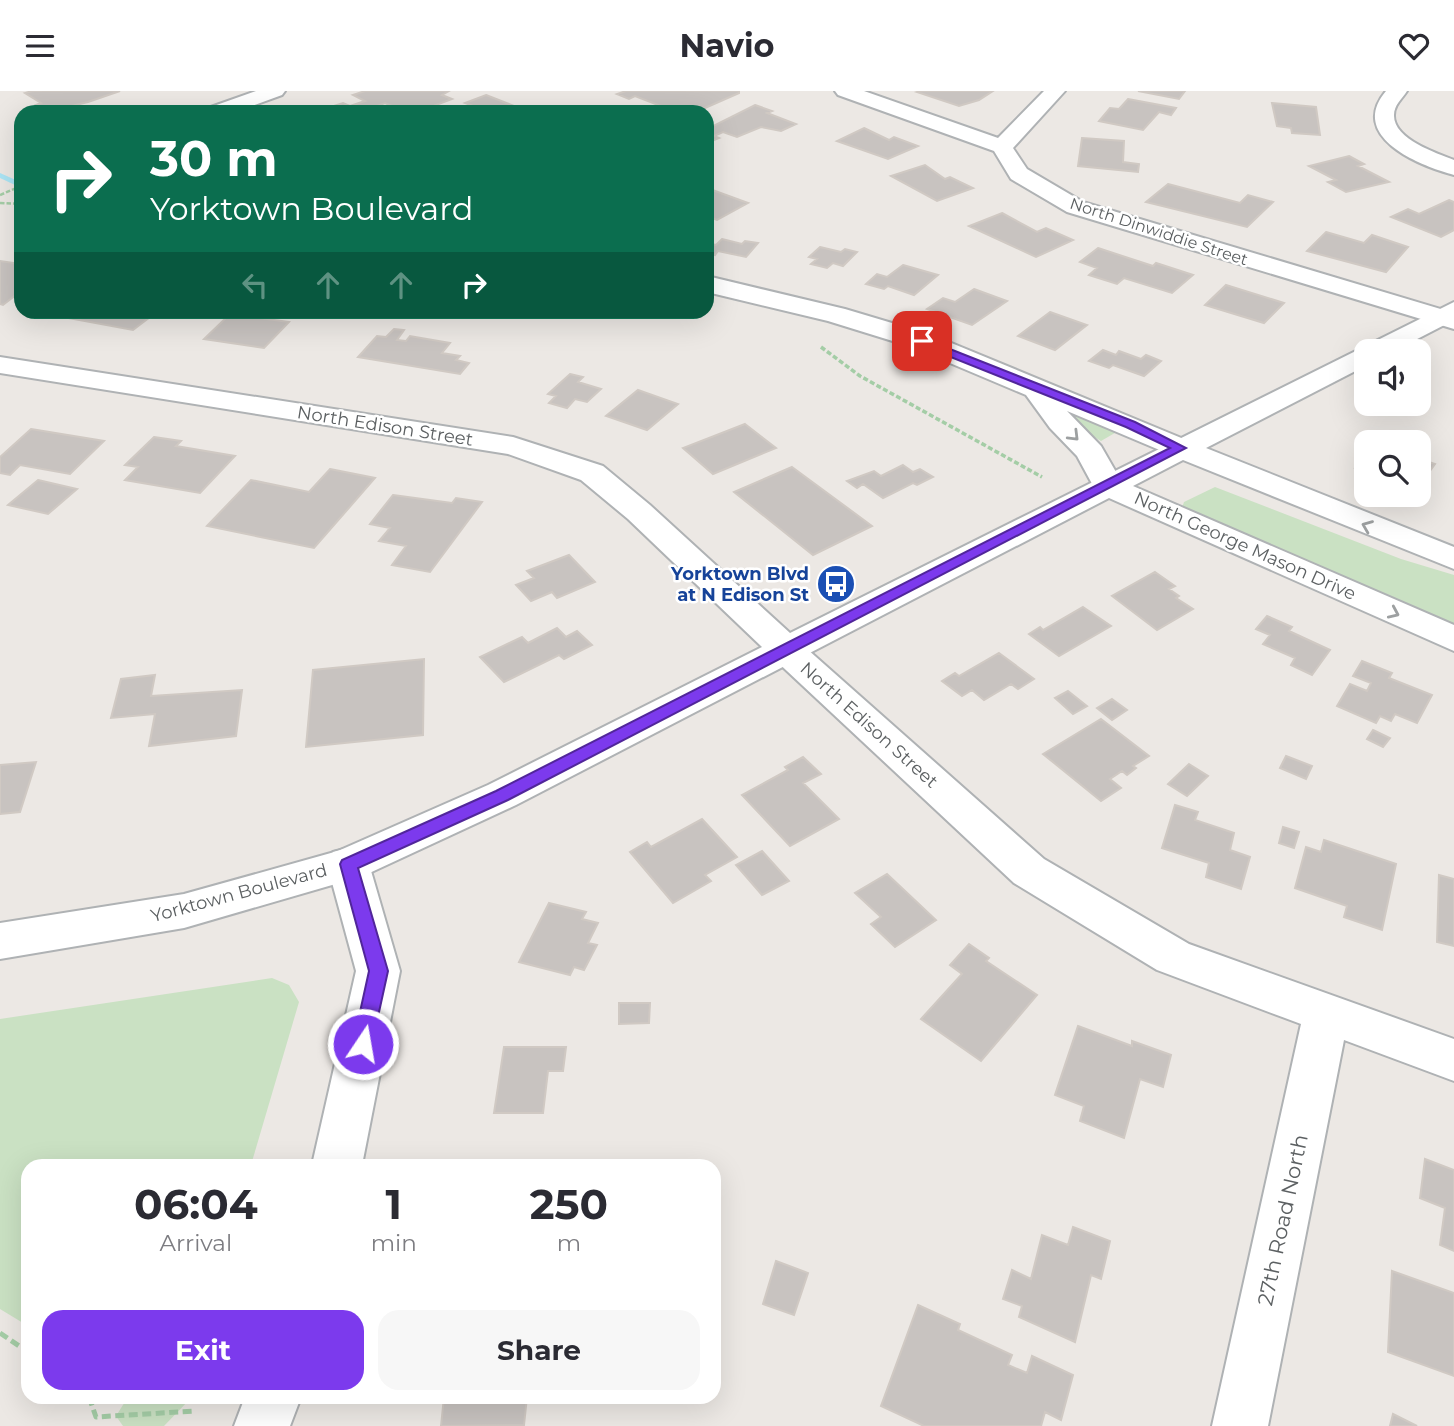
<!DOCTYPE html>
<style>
:root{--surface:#fff;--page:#f7f7f7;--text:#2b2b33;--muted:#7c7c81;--accent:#7c3aed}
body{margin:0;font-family:Montserrat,sans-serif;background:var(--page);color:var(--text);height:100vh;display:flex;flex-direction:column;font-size:26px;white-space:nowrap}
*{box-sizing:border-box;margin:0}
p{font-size:23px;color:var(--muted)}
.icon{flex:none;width:38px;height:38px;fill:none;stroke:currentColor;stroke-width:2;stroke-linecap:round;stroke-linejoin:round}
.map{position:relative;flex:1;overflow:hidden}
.panel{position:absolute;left:21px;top:1068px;width:700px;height:245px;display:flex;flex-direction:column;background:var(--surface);border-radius:21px;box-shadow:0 7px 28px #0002}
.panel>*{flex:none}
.hud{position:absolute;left:14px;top:14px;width:700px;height:214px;border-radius:21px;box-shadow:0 7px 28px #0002;background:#0b6e4f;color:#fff;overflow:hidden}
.tools{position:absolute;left:1354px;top:248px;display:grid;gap:14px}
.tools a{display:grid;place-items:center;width:77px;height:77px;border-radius:14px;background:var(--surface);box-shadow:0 7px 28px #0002;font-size:35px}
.pin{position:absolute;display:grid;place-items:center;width:60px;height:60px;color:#fff;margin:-30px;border-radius:14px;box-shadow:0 4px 10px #0006}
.me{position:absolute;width:77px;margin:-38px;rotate:12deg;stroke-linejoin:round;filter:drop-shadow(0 0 5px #0008)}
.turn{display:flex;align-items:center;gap:24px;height:147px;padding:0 21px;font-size:32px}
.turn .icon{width:91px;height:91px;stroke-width:2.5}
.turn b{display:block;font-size:49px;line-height:60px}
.lanes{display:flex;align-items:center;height:66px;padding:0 21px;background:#0003;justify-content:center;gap:35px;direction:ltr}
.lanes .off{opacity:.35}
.eta{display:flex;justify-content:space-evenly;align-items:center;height:119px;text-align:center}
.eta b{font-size:42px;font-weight:700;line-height:49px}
.button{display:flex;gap:14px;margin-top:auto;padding:14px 21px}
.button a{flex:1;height:80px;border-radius:21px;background:var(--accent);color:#fff;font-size:28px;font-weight:700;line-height:80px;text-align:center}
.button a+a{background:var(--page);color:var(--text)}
header{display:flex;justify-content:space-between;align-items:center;height:91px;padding:0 21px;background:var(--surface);font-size:32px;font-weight:700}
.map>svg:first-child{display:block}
.green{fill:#cae1c3}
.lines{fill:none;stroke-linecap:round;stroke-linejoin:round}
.stream{fill:#abe5f5;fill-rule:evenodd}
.building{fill:#c8c3c0;stroke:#d0c9c3;stroke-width:2}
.minor-casing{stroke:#afb2b4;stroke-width:4}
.tertiary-casing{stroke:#afb2b4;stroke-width:4}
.path-far2{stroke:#a4cda6;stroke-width:2.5;stroke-dasharray:4.5 2;stroke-linecap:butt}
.path-far1{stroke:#a4cda6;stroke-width:3.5;stroke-dasharray:5 2.5;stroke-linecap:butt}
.path{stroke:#a4cda6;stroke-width:5;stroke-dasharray:9 4.5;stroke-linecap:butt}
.minor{fill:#fff;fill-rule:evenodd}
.tertiary{fill:#fff;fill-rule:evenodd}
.oneway{stroke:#9da0a1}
.route{fill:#7c3aed;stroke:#51269a;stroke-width:2}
.labels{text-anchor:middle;stroke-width:5;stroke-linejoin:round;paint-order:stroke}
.far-street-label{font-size:16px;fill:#5c6062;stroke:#fff}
.street-label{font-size:18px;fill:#5c6062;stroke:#fff}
.transit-label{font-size:18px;font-weight:bold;fill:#164399;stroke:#fff;text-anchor:end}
.near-street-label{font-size:21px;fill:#5c6062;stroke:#fff}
</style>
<header><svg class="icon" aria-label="menu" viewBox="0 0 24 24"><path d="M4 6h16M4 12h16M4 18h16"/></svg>Navio<svg class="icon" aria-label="heart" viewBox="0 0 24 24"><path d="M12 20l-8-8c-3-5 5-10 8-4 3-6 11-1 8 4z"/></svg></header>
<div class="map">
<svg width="1454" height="1335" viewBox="0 0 1454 1335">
<rect width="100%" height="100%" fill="#ece8e4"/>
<path class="green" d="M1064,320H1073L1120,339L1101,350L1084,340Z
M1215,396L1401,468L1454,484V534L1181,420L1184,411Z
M272,887L289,894L299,911L251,1074H28V1235L0,1218V928Z
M128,1306H192L164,1335H123L116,1325Z"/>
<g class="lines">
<path class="stream" d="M0,82L18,90L19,92L15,94L0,87Z"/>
</g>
<path class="building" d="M32,0H120L88,11L47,21L36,14L41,12L25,2Z
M365,0H449L442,4L452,8L423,19L413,15L401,19L385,12L361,21H315L343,12L350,15L365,10L353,4Z
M626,0H739V2L696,21H671L663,18L666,17L635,5L629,8L617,3Z
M920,0H993L979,9L959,15L917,1Z
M1138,0H1185L1179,8Z
M486,4L514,15L499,21H489L465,12Z
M1128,8L1176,17L1171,24L1159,21L1143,39L1099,30L1110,17L1119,18Z
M1272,12L1316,16L1320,44L1292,42L1291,37L1277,35Z
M755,14L772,20L767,22L796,33L781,40L761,36L737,46L723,41L714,45L719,47L707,52V47L711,46L707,44V38Z
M864,37L889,49L894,46L918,55L888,68L837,50Z
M1082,47L1124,50L1123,71L1139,73L1138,81L1078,75Z
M1349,65L1364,73L1358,75L1389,91L1346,101L1328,91L1336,89L1309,75Z
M925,74L945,88L950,86L973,97L937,110L891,85Z
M1168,93L1240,112L1248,104L1273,111L1247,136L1146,111Z
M707,97L748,112L717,129L707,125Z
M1449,109L1454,111V139L1441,146L1391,126L1408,118L1419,123Z
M1002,122L1037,141L1046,137L1073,149L1036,166L969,135Z
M1326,141L1364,152L1372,144L1408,156L1386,181L1307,160Z
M722,148L742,153L745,150L758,152L746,166L718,160L715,164L707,162V152L716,154Z
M820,156L841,161L845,158L857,161L843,175L833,172L827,177L811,173L817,168L809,166Z
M1098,157L1153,175L1156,172L1193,184L1172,202L1124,187L1117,193L1089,184L1097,177L1080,171Z
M0,170L21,173V200L3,214L0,213Z
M903,174L938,184L914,204L888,195L884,198L866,193L877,183L887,186Z
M1226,194L1284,212L1264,232L1205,214Z
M974,198L1007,210L972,234L927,218L943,207L955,211Z
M77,220H158L133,239L68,227Z
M1050,221L1087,234L1055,259L1018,245Z
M230,223L289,231L264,257L204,248Z
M394,238L404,239L397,249L406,250L410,245L450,252L442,262L460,265L456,269L469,272L460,283L358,266L377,245L386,246Z
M1103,259L1116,264L1119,260L1141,268L1146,264L1161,270L1144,285L1113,274L1109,277L1089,270Z
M570,283L583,286L578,291L601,298L587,311L575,308L567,317L549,312L556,305L548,303Z
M638,299L678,313L647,339L606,325Z
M745,333L776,357L713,383L683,357Z
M31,338L104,350L70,383L20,374L10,384L0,382V366Z
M154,346L181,350L176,355L235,365L200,402L125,389L138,376L125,374Z
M1367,362V381L1355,377Z
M1419,363L1423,365L1420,368L1435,373L1419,395Z
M903,374L913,381L920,378L933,386L917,394L913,392L883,407L863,393L857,397L847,390L874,380L881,385Z
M792,376L872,435L813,464L734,401Z
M330,378L375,387L314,457L207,435L251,389L309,401Z
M38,389L77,398L48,423L8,414Z
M393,404L452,412L456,407L482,411L430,481L392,474L406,455L379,450L390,437L370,433Z
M569,464L595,491L557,507L552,501L531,510L516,494L534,487L527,480Z
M1155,481L1175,495L1169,498L1179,505L1176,507L1193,518L1157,539L1112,505Z
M1083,516L1111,535L1059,565L1029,543L1040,536L1043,539Z
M1267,525L1292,536L1289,540L1330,559L1312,584L1291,574L1295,567L1263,553L1270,544L1256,538Z
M557,537L566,546L577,540L592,554L564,568L559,564L504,591L480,566L522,546L528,552Z
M999,562L1034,588L1018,598L1011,593L984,609L972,599L962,605L942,590L955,582L959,585Z
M424,568L423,644L306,656L313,579Z
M1362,570L1392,582L1389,587L1432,604L1417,632L1395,623L1391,630L1380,625L1376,632L1337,615L1350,593L1367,600L1371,592L1353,585Z
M155,584L151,605L242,599L236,645L149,655L155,623L111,627L121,588Z
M1068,600L1087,615L1073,623L1055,607Z
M1112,608L1127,619L1112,629L1097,617Z
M1101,628L1149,665L1133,675L1136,677L1127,684L1122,680L1110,688L1121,697L1101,710L1043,663Z
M1373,639L1390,647L1383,656L1367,648Z
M1286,665L1312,675L1306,688L1280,677Z
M803,666L821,683L803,692L839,728L790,755L742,704L788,679L785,676Z
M36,671L20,721L0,723V674Z
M1189,673L1208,685L1187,705L1168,693Z
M1175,714L1198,721L1195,729L1234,742L1230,759L1250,766L1241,798L1206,786L1209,772L1162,757Z
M702,728L737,766L705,784L711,790L673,812L630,761L647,751L651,756Z
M1283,736L1299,741L1294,757L1279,752Z
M1324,749L1396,773L1382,839L1344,826L1347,815L1295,797L1306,756L1321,761Z
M762,760L789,790L762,804L736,774Z
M887,783L936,829L895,856L871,833L881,826L855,802Z
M1439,784L1454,788V855L1437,851Z
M549,812L586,821L582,828L598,832L588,852L597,854L584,879L574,876L570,884L519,871Z
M969,853L989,867L986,870L1037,904L981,970L921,928L962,883L950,874Z
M619,912H650L649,932L619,933Z
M1078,935L1132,955V950L1171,964L1163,996L1140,988L1124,1047L1080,1030L1084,1015L1055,1004Z
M504,956H566L563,980H548L543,1022H494Z
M1425,1068L1454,1079V1160L1440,1154L1445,1117L1420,1107Z
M1073,1136L1110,1150L1101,1188L1091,1184L1075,1251L1019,1226L1022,1215L1003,1208L1012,1179L1031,1188L1042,1144L1068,1154Z
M776,1170L808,1182L794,1224L763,1213Z
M1392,1180L1454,1202V1285L1388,1261Z
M918,1214L960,1233L958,1239L1012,1264L1008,1274L1027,1282L1032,1265L1073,1284L1061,1329L1045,1321L1041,1335H924L881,1315Z
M444,1306H527L524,1334L441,1335Z
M1393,1323L1417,1335H1390Z"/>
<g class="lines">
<defs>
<path id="minor" d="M256,0H285L282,4L235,21H205L208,17Z
M835,0H864L998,47L1044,0H1065L1013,57L1027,78L1083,111L1454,222V238L1067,121L1011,88L994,60L838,4Z
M1386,0H1407C1402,8 1394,14 1394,24C1393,48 1436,62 1454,69V84C1417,74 1348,45 1386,0Z
M707,185L845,218L932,244L1191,351L1195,357L1191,363L1180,366L1169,363L1067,320L1101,355L1124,395L1119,402L1108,404L1097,402L1077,365L1050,337L1026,304L912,256L828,230L707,201Z
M785,546L798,550L1044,768L1189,853L1454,948V990L1344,949L1268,1335H1212L1301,933L1157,879L1014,792L772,566L767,558L772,550Z
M348,757L363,761L369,773L400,880L362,1074H312L356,880L327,773L333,761Z
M245,1306H301L290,1335H234Z"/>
<path id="tertiary" d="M1454,211V229L1392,261H1367V274L1206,357L1454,456V478L1183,369L1133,395L1454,534V560L1109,407L516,714L363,785L184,837L0,868V832L184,803L338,760L488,694L762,556L628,428L581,389L508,363L0,282V266L513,346L603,375L650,414L790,542Z"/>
</defs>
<use href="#minor" class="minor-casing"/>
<use href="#tertiary" class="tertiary-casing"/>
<path class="path-far2" d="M0,104L21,95
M0,112L21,113"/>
<path class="path-far1" d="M821,256L860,285L1042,386"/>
<path class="path" d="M0,1242L28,1261
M89,1306L96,1326L195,1320"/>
<use href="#minor" class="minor"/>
<use href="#tertiary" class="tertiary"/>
</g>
<defs><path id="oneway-chevron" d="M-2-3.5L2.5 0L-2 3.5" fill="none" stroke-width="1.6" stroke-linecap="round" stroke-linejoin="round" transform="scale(1.75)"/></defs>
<g class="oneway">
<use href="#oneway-chevron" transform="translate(1074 345) rotate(45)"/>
<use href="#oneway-chevron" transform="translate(1367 435) rotate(-158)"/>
<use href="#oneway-chevron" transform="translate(1394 522) rotate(24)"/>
</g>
<path class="route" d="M922,247L1135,331L1186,357L508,709L358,777L388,880L372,953L370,959L363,961L356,959L353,953L369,880L340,773L342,769L496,700L1170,357L1126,336L918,253L916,250Z"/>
<defs>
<symbol id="bus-disc" viewBox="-11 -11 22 22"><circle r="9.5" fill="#1a4fb4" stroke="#fff"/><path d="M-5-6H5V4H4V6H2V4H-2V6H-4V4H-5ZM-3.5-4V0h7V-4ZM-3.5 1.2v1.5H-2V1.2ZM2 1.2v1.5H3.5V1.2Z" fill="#fff"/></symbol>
</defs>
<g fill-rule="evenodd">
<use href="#bus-disc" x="814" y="471" width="44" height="44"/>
</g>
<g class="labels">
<g class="far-street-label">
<text transform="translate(1159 140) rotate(18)" y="6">North Dinwiddie Street</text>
</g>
<g class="street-label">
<text transform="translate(385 335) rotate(9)" y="6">North Edison Street</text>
<text transform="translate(1245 455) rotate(24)" y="6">North George Mason Drive</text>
<text transform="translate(869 634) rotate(42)" y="6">North Edison Street</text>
<text transform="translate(239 802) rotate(-15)" y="6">Yorktown Boulevard</text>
</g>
<g class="transit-label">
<text x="809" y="489">Yorktown Blvd<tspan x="809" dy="21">at N Edison St</tspan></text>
</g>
<g class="near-street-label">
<text transform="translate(1283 1129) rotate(-78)" y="7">27th Road North</text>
</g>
</g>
</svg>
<div class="tools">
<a><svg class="icon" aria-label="sound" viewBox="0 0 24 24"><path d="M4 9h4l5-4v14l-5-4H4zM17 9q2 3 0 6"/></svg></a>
<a><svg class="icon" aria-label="search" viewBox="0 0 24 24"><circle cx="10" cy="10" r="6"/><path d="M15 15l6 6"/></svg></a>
</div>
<div class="pin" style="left:922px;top:250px;background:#d93025"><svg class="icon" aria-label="arrive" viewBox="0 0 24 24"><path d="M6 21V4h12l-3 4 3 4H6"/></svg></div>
<svg class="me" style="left:363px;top:953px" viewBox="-20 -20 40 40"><circle r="17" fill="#7c3aed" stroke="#fff" stroke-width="3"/><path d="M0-11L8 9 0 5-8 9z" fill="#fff"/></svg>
<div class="hud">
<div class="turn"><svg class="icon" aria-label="right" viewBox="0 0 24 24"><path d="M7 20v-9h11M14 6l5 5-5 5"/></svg><div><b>30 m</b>Yorktown Boulevard</div></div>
<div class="lanes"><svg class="icon off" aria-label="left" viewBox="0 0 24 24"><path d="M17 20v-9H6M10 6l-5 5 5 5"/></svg><svg class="icon off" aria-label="ahead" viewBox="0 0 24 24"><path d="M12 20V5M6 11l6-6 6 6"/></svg><svg class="icon off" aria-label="ahead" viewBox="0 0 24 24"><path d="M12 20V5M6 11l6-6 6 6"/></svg><svg class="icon" aria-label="right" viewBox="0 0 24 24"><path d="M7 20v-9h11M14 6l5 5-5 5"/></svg></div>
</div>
<section class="panel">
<div class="eta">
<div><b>06:04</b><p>Arrival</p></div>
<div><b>1</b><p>min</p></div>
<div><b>250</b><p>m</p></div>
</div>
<div class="button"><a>Exit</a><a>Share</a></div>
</section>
</div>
